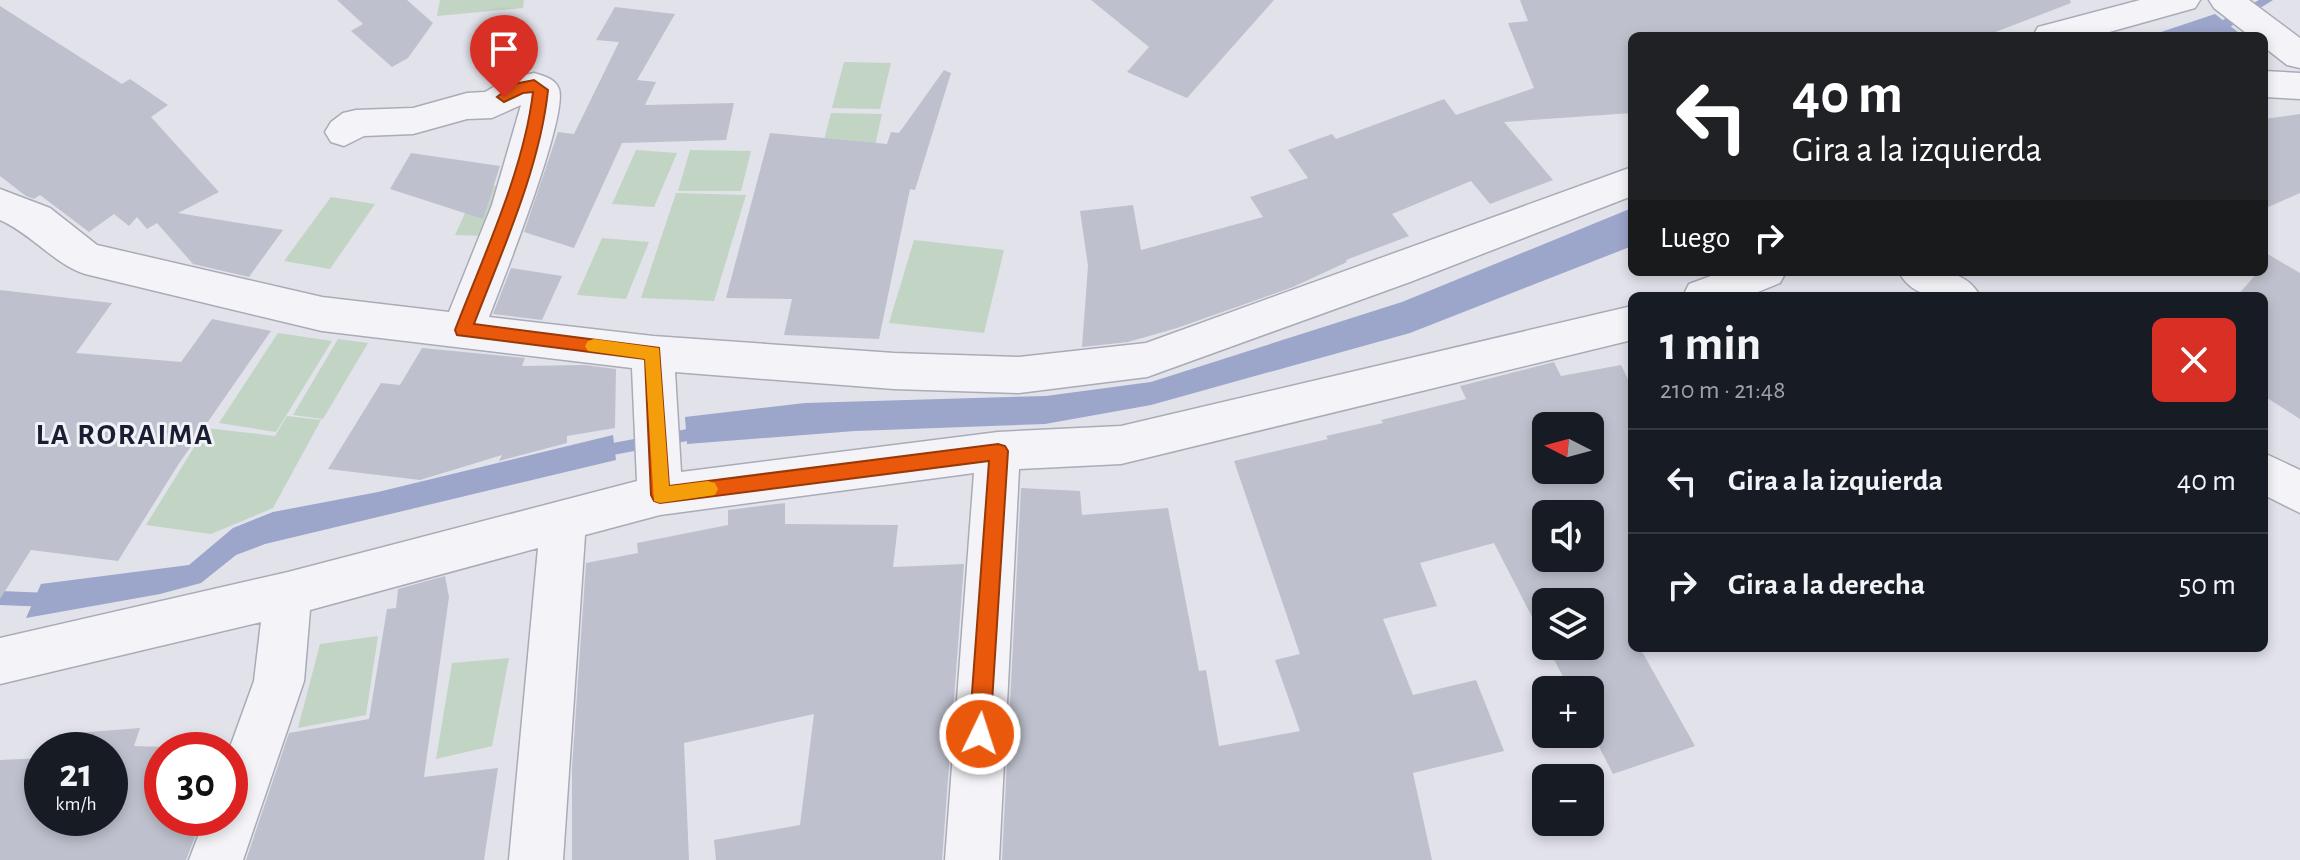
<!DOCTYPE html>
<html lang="es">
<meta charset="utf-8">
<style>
:root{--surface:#171b24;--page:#242831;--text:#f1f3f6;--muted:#9ea1a6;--line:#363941}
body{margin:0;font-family:"Alegreya Sans",sans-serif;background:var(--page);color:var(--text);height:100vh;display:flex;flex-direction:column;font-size:30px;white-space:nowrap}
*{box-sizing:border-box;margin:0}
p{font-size:26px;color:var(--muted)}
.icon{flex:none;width:44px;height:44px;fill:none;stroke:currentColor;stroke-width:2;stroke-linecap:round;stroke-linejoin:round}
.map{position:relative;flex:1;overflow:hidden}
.drawer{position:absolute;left:1628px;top:292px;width:640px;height:360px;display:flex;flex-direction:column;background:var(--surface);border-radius:12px;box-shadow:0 4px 12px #0003}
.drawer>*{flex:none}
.hud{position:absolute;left:1628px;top:32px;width:640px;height:244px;border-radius:12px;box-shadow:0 4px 12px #0003;background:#202124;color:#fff;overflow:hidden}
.needle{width:52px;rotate:276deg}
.buttons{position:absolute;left:1532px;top:412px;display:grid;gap:16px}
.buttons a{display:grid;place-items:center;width:72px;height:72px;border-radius:12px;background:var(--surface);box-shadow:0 4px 12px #0003;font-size:40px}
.speed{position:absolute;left:24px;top:732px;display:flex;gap:16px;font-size:40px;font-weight:700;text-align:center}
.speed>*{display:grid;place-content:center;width:104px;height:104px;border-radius:50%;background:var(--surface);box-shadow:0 4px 12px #0003;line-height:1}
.speed small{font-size:20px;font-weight:400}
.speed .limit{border:12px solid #d22;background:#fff;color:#111}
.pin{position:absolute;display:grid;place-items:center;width:68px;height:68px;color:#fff;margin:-82px -34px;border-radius:50% 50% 50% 0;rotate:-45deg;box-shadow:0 0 8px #0007}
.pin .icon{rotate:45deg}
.me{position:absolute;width:88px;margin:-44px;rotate:4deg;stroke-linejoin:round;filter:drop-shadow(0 0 6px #0008)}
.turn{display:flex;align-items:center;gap:28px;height:168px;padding:0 32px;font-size:36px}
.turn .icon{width:104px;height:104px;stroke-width:2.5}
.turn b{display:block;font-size:56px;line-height:68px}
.then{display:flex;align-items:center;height:76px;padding:0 32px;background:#0003;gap:16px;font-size:30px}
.round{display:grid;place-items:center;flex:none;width:84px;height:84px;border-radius:12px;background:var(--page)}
.overview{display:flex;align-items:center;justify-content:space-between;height:136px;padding:0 32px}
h1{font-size:48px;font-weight:700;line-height:60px}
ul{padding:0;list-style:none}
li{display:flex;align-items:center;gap:24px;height:104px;padding:0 32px;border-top:2px solid var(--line)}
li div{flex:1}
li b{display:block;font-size:30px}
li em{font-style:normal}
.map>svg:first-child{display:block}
.green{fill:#c2d4c3}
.water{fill:#9ca5ca}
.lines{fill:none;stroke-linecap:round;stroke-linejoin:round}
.stream{fill:#9ca5ca;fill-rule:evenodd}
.building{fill:#bec0cd;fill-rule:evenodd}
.minor-casing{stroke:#aaabb7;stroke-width:3}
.minor{fill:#f4f4f8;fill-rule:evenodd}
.route{fill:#ea580c;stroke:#983908;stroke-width:2}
.slow{fill:#f59e0b}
.labels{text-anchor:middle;stroke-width:6;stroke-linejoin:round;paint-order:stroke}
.district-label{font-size:30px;font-weight:bold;letter-spacing:2px;fill:#1b1d32;stroke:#f1f2f7}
</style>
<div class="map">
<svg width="2300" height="860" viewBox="0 0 2300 860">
<rect width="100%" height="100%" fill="#e1e2ea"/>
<path class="green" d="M440,0H524L523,8L437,16Z
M844,62L891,63L880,109L832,108Z
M831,113L882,114L875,146L823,144Z
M636,150L677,153L654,207L612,204Z
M690,150L751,151L741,191H678Z
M478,185L507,186L486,236L455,235Z
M676,193L746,195L714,301L641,298Z
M331,197L375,204L330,269L284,261Z
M602,238L649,242L626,299L577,295Z
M914,240L1004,250L984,333L889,323Z
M278,333L332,341L276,432L219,423Z
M338,339L368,343L323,419L293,415Z
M287,416L321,420L273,508L211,534L146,525L206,428L275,436Z
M378,636L366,715L298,728L320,644Z
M509,658L492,746L436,759L452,663Z"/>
<path class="water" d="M2215,14L2243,36H2149Z
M1632,208V246L1622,250L1410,333L1151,405L1045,424L855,431L687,444L685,417L805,403L1046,396L1151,382L1402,302Z
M613,435L616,460L265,544L236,555L201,583L160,594L26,618L41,584L189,565L233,528L273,512L378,492Z"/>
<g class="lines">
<path class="stream" d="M2259,0H2273L2217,35L2194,36Z
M703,426L708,428L710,432L708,436L703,438L597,458L592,456L590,452L592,448L597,446Z
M0,591L50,593L55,595L58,600L55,605L50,607L0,605Z"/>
</g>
<path class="building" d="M337,0H407L433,23L408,58L392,67L351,31L363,24Z
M1091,0H1274L1187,98L1127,72L1149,47Z
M1520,0H2070L2071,3L1985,36H1632V113L1504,122L1553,180L1490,204L1471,181L1392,214L1409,236L1346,260L1347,262L1293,287L1177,328L1128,342L1082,347L1088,266L1080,211L1133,205L1141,250L1263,217L1250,197L1308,178L1288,150L1332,134L1336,139L1444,99L1456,115L1534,88L1508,23L1528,21Z
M0,6L122,84L130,79L168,105L151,117L219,192L178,213L283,230L249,277L193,264L157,223L147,229L137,217L129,226L114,214L89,232L40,195L34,199L26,196L0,176Z
M615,7L675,14L637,80L656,82L645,105L734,103L726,140L622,143L574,248L524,232L558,132L574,134L619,42L596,40Z
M944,70L951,73L915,190L910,189L879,339L784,335L792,299L726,298L770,133L887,144L891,132L899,133Z
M2300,114V193L2264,209V119Z
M411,153L500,166L483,219L390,189Z
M2264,252L2300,273V419L2264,396V296H2237L2258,272H2264Z
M511,268L562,276L542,320L493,314Z
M0,290L112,303L76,353L181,362L212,319L271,331L178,465L118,561L31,550L0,599Z
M422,348L525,358L522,366L585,365L616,369L615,428L567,436V443L499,461L502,455L420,480L328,469L381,383L400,385Z
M1554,362L1561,376L1621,365L1632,387V648H1640L1695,746L1613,774L1590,729V690H1570L1547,646H1590V602H1546V644L1494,543L1420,563L1437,606L1383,619L1413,695L1476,680L1504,751L1413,773L1432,860H1002L1021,488L1080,491L1082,515L1168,508L1199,671L1206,670L1219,746L1300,731L1275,660L1300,654L1234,461L1328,439L1326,436L1383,423L1381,420L1466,399L1460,386ZM1546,426H1590V470H1546ZM1546,514H1590V558H1546Z
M785,503V524L898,525L893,567L964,564L942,860H716L714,840L800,825L814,714L684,743L689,860H572V768L586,563L638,553L637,543L728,525V510Z
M445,576L449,597L424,777L498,768L484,860H246L289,733L369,719L387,609L396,608L398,589Z
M140,728L134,746L226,749L162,750V818H202L186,860H0V760L42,758V818H110V750H57L63,734Z"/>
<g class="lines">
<defs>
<path id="minor" d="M2140,0H2200L2195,8L2095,36H2033L2038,27Z
M2209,0H2249L2300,38V68L2287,65L2264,47V36H2250L2214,8Z
M2264,71L2300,73V99L2264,97Z
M534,73C543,76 555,78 559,89C568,118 503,280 489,317L653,336L894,353L1019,357L1146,343L1632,167V196L1410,282L1147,377L1019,393L894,389L675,372L681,472L998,432L1121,426L1632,306V340L1121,464L1019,469L999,860H945L974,473L660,515L585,535L563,860H509L538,548L310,610L304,681L243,860H189L205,818H230L229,750L254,681L261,622L0,684V638L288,572L637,481L632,368L322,331L85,274C54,264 32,234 0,220V189L50,208L97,245L322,297L449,312L492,205L521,105L492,118L467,119L413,134L364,136L344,146L331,142L325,132L331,122L343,113L356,110L413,108L467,93L485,92L507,79Z
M1722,272H1786L1780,283L1748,296H1683L1689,284Z
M1899,272C1929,272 1963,265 1980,296C1949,296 1915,303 1899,272Z
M2264,453L2300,470V513L2264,495Z"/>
</defs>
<use href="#minor" class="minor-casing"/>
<use href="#minor" class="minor"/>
</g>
<path class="route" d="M534,80L548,90C540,168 502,251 474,324L659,348L669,486L998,444L1005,446L1008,451L990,734L987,741L980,744L972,741L969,734L989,461L660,503L654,501L651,495L645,359L457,335L455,330C483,257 524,170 533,92L523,93L504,102L497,97L514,84Z"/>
<path class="slow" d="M594,339L659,348L669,486L708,481L715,483L718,489L715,495L660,503L654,501L645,359L588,351L585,346L588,341Z"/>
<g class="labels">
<g class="district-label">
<text x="125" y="444">LA RORAIMA</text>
</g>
</g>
</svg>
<div class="buttons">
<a><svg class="needle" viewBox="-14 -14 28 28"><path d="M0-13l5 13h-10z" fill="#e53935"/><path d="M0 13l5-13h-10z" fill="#9ea1a6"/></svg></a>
<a><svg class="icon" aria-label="sound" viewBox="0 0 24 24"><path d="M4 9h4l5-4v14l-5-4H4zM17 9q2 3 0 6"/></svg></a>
<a><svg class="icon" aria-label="layers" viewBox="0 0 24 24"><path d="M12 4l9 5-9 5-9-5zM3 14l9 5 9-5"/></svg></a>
<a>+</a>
<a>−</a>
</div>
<div class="speed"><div>21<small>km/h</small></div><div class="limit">30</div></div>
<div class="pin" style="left:504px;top:97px;background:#d93025"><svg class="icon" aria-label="arrive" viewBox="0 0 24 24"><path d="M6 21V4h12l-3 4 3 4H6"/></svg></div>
<svg class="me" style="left:980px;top:734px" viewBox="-20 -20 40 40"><circle r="17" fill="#ea580c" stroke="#fff" stroke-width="3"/><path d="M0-11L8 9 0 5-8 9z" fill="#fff"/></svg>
<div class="hud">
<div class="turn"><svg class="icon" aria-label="left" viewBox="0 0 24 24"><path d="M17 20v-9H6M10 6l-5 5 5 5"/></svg><div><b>40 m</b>Gira a la izquierda</div></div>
<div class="then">Luego<svg class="icon" aria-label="right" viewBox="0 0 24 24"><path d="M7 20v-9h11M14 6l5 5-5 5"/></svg></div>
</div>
<section class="drawer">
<div class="overview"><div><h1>1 min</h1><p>210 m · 21:48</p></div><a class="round" style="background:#d93025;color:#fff"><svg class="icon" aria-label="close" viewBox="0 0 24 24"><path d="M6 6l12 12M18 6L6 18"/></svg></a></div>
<ul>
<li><svg class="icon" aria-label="left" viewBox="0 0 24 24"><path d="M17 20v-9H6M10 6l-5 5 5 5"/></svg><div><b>Gira a la izquierda</b></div><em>40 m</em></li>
<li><svg class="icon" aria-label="right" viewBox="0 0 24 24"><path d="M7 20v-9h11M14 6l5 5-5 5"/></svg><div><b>Gira a la derecha</b></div><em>50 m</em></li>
</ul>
</section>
</div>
